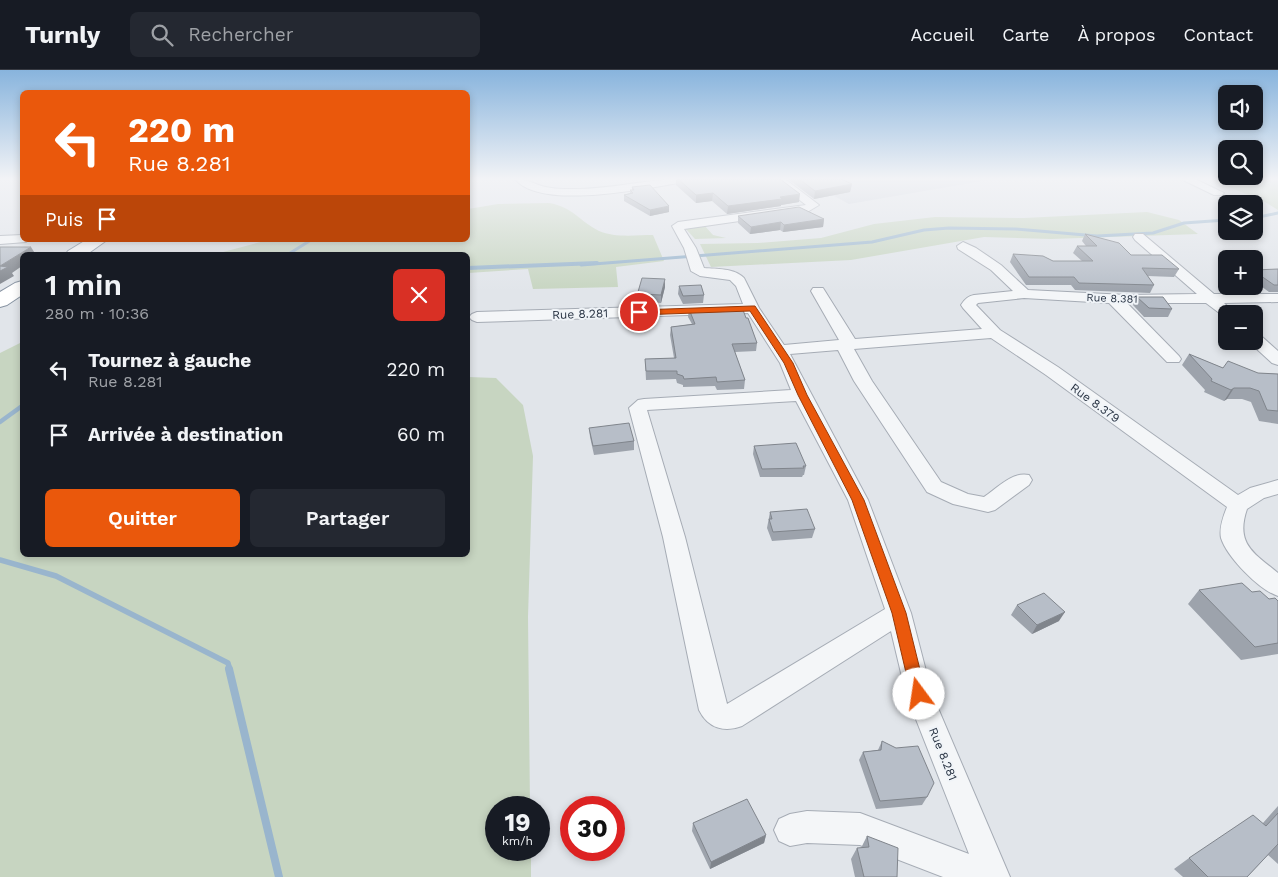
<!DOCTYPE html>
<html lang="fr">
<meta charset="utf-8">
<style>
:root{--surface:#171b24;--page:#242831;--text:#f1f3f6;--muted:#9ea1a6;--line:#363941;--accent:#ea580c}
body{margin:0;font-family:"Work Sans",sans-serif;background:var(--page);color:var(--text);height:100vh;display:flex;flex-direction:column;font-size:19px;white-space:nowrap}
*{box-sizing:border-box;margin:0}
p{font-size:16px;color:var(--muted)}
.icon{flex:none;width:28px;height:28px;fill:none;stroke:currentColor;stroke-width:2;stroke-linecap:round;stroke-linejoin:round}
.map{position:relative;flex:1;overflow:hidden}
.drawer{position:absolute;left:20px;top:182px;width:450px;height:305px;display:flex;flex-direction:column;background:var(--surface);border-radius:8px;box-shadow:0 2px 8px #0003}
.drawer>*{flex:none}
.guide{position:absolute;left:20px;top:20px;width:450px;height:152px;border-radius:8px;box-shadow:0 2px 8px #0003;background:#ea580c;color:#fff;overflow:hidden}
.fabs{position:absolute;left:1218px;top:15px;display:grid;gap:10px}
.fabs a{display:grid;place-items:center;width:45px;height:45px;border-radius:8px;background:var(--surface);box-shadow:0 2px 8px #0003;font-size:25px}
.speed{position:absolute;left:485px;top:726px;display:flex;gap:10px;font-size:25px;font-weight:700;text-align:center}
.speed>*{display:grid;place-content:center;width:65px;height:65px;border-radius:50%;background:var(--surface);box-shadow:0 2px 8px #0003;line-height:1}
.speed small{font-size:12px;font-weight:400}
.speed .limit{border:8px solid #d22;background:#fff;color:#111}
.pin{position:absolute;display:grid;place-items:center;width:42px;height:42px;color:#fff;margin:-21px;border:2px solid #fff;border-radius:50%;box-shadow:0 1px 5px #0007}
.me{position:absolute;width:55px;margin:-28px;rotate:346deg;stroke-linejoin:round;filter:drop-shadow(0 0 4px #0008)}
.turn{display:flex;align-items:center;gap:18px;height:105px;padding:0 25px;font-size:22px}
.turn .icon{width:65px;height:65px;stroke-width:2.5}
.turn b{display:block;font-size:35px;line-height:42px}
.then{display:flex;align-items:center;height:48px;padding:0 25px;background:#0003;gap:10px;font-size:19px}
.round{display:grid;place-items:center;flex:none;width:52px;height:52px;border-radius:8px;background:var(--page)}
.summary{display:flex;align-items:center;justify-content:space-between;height:85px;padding:0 25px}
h1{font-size:30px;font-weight:600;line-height:38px}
.action{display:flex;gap:10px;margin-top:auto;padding:10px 25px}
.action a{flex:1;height:58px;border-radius:8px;background:var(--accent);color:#fff;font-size:20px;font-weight:600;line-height:58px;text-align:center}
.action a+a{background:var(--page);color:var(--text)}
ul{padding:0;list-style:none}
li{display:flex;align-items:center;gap:15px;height:65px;padding:0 25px}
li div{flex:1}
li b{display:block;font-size:19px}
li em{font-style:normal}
header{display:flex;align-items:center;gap:30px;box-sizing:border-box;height:70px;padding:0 25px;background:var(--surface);border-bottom:1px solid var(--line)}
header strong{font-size:24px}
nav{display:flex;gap:28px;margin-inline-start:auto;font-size:18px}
.search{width:350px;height:45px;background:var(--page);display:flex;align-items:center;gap:12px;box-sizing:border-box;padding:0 18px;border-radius:8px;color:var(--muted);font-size:19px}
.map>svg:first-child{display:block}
.built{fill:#ced4dd}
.green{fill:#c7d5c1}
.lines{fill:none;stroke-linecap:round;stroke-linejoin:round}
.stream-far4{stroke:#99b5cd;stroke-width:3}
.stream-far3{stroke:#99b5cd;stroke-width:4}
.stream-far2{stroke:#99b5cd;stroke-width:4.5}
.stream-far1{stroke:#99b5cd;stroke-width:5.5}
.stream{stroke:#99b5cd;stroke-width:8}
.minor-casing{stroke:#a6acb5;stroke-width:2}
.trunk-casing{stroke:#8793a2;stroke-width:2}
.path{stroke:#bfc3c9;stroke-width:2;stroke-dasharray:2.5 2.5;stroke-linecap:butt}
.minor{fill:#f4f6f8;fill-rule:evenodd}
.trunk{fill:#fff;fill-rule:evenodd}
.wall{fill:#9da3ac}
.shaded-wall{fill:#80858c}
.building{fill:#b7bec8;stroke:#80858c}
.route{fill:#ea580c;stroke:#983908}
.labels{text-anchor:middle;stroke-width:4;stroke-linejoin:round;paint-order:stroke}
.far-street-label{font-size:11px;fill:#283343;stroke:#f0f4f8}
.street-label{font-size:12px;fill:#283343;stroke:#f0f4f8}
</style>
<header>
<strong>Turnly</strong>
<div class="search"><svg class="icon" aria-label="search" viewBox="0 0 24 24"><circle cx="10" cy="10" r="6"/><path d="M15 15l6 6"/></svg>Rechercher</div>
<nav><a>Accueil</a><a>Carte</a><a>À propos</a><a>Contact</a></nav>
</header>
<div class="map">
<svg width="1278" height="807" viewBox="0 0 1278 807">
<rect width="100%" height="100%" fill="#e1e5ea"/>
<path class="built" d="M796,109H994L849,134L814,115Z"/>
<path class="green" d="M1210,109H1278V140L1265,132Z
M549,133C573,137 579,151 599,161C615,168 636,165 653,165L664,191L616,197L618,217L533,219L528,199L468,203V185H212L268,170H468V139L498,134Z
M1147,142L1179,150L1198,164L1051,169L984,167L851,190L711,197L700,174L758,173L821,168L874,154L935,147L1024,148Z
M704,155L713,165L726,168L695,169L685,158Z
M22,272V485H468V307L496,308L523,335L533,386L528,547L530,737L496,738V780H531V807H0V283Z"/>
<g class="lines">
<path class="stream-far4" d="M1254,148L1278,143
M287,185L311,170
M581,195L872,172L924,160L949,158L1016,159L1097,166L1153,163L1184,153L1226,150"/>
<path class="stream-far3" d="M468,198L597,193"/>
<path class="stream-far2" d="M0,352L22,336"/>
<path class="stream-far1" d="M0,490L56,506L228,593L230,600"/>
<path class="stream" d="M229,599L279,807"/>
<defs>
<path id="minor" d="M515,109C524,109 528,111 536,114C548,119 562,119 574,119C613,119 651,108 689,109L684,112C647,118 541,141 515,109Z
M773,109H785L819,135L809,141L684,159L696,178L704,198C717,199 734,198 744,208L759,238L784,275L839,270L811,221L813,218H823L855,269L982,259L963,238L961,235C964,230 968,226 974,225L1013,221L991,200L958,179L957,176L963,172L976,178L1001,195L1028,220L1126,225L1197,224L1135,170L1133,167L1135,164H1143L1214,224H1278V232L1224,233L1235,244H1226V248L1206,233H1127L1179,286L1181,289L1179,292H1167L1109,233L1024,228L978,233L976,235L1000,260L1058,297L1238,425L1250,418L1278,410V424L1264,428L1247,439C1235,474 1254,483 1278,503V526C1259,520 1227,487 1221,468C1219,458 1223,447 1227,437L1046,305L991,268L854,279L872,311L941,412L968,424L984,427C997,418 1013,401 1029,405L1032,410L1029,415L995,440L988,442L953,434L927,422L854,311L838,280L790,284L868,430L911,543L932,624L1010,807H943L860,775L807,773L790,776L779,771L774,760L779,749L790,744L807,741L860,743L969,784L906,624L891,561L742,656C724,663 708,658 699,640L663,467L629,338L638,330L644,329L791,320L780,293L748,243L477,252L472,250L469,247L472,244L477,242L743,234L736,216L730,210L700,206L691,201L684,178L672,156L678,152L806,135ZM796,331L848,430L885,539L727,634L685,467L647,340Z
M1181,109H1195L1224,123L1222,125H1214Z
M22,165V170H28L26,172L0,174V166Z
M1254,263L1260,265L1278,281V295L1272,293L1248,271H1254Z"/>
<path id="trunk" d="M86,170H107L86,185H65L68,181Z
M22,211V225L7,235L0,237V222L15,213Z"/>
</defs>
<use href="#minor" class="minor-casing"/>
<use href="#trunk" class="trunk-casing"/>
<path class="path" d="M975,109H985"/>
<use href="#minor" class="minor"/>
<use href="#trunk" class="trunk"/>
</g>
<path class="wall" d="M676,109H780L799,132L781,135V136L727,144L712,131L696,133L676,115Z
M788,109H841L852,114L850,122L814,129Z
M632,117L669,142L650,146L624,131V125L630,123V120H632Z
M738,146L824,149L823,157L783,162L780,160L750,164L738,153Z
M1085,164L1131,185L1179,199L1174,207L1148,206L1154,215L1150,223L1075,220L1071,215H1026L1010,192L1013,184L1053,191H1082L1073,183L1077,176H1086L1082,171Z
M1278,199V222H1269L1254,211V200Z
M679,216L704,225L703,233L683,234L678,224Z
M665,217L661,233L639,231V229H638V222Z
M1137,227L1172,239L1168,247H1144L1133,235Z
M689,239L757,273L756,281L735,282L745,310L744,319L717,320L715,316L683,317V315L677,313L676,309L646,310L645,289L674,288L670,265L671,257L692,254L688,247Z
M1189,284L1223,298L1258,303L1278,304V354L1259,351L1251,332L1242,329H1227L1224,331L1204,322L1205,320L1182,295Z
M589,358L634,371V380L594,385L590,367Z
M754,376L806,396L804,405H803L802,407H760L753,384Z
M770,442L815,459L812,468L772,471L767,458Z
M1199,520L1252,522L1269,529L1278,531V584L1241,590L1188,534Z
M1017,535L1059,551L1032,564L1011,545Z
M882,671L927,727L922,735L876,739L859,690L863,682L878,680Z
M1278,736V794L1268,785L1247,807H1183L1174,799L1189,788L1263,753Z
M693,753L766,765L764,773L710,799L692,761Z
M867,766L897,807H855L851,789L857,778H861Z"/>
<path class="shaded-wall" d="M852,114L850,122L814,129L815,121Z
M713,123L712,131L696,133V125Z
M800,124L799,132L781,135V136L727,144L728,136Z
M669,136V142L650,146V140Z
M824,149L823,157L783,162L784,155Z
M781,152L780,160L750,164L751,157Z
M31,177L36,185H22V196L12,203L14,206L0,214V196Z
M665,209V217L661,233V225Z
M1234,318L1227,329L1224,331L1231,320Z
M1065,542L1059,551L1032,564L1037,555Z
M766,765L764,773L710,799L711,792Z"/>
<path class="building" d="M678,109H780L800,124L780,127L782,129L728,136L713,123L696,125Z
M799,109H841L852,114L815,121Z
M650,115L669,136L650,140L624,125L633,123L630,120H634L632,117Z
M799,137L824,149L784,155L781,152L751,157L738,146Z
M1085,164L1119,173L1131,185H1162L1179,199L1142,198L1154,215L1079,213L1074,207H1029L1013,184L1043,186L1053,191H1093L1077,176H1097Z
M0,177H31L0,196L8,197L0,201Z
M1278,199V215H1274L1254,201V200Z
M642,208L665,209L661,225L639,224L640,222H638Z
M701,215L704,225L683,226L679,216Z
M1137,227H1163L1172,239L1149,238Z
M739,237L740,240H743L746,248H748L757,273L732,274L745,310L717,312L716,307L684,309L683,306L677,304V301H646L645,289L676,288L671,257L695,254L689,239Z
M1189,284L1223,298L1228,291L1258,303L1278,304V341L1267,340L1259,321L1250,318H1234L1231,320L1211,311L1212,309Z
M629,353L634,371L593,376L589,358Z
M796,373L806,396H803L804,398L762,399L754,376Z
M807,439L815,459L773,462L769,449H772L770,442Z
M1242,513L1252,522L1260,521L1269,529L1275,528L1278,531V573L1255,577L1199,520Z
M1044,523L1065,542L1037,555L1017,535Z
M882,671L896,678L918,676L934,713L927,727L880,731L863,682L881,680Z
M747,729L766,765L711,792L693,753Z
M1278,743V774L1247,807H1208L1189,788L1253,745L1266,756Z
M867,766L898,778L897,807H864L857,778L869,777Z"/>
<linearGradient id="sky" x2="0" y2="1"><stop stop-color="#88b4dd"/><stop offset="0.49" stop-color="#f2f3f6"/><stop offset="1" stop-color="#f2f3f6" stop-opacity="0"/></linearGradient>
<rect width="1278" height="222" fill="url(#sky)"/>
<path class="route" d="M752,236H755L793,293L807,325L864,430L906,543L926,624L924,628L919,630L913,628L911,624L892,543L852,430L798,325L784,293L750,241L639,245L635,242L639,240Z"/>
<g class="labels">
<g class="far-street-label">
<text transform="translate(1112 228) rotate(2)" y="4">Rue 8.381</text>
</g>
<g class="street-label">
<text transform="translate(580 244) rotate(-2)" y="4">Rue 8.281</text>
<text transform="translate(1095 333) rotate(36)" y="4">Rue 8.379</text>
<text transform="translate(943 684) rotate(68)" y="4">Rue 8.281</text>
</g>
</g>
</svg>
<div class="fabs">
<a><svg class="icon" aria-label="sound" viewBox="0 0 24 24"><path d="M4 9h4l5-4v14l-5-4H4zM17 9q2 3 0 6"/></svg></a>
<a><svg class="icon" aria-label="search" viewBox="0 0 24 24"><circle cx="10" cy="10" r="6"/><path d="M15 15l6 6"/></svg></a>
<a><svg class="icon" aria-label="layers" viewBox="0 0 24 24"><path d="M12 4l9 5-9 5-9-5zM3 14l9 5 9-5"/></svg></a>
<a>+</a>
<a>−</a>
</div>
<div class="speed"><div>19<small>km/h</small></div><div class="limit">30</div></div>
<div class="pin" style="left:639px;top:242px;background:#d93025"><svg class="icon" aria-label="arrive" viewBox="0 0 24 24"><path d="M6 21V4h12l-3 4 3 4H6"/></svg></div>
<svg class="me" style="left:919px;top:624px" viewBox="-20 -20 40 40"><circle r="19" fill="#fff"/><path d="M0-13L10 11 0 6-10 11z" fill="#ea580c"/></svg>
<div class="guide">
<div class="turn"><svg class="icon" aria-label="left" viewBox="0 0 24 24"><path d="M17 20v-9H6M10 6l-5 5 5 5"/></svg><div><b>220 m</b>Rue 8.281</div></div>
<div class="then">Puis<svg class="icon" aria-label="arrive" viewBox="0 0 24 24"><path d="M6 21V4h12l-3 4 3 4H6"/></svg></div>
</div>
<section class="drawer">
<div class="summary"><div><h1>1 min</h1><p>280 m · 10:36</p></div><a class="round" style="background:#d93025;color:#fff"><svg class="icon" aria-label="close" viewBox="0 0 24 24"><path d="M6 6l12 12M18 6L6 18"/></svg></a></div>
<ul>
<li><svg class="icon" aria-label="left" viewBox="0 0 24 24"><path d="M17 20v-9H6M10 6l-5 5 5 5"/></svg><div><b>Tournez à gauche</b><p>Rue 8.281</p></div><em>220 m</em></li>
<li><svg class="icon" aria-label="arrive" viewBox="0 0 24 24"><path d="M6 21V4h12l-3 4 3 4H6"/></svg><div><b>Arrivée à destination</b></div><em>60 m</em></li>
</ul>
<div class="action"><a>Quitter</a><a>Partager</a></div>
</section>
</div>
